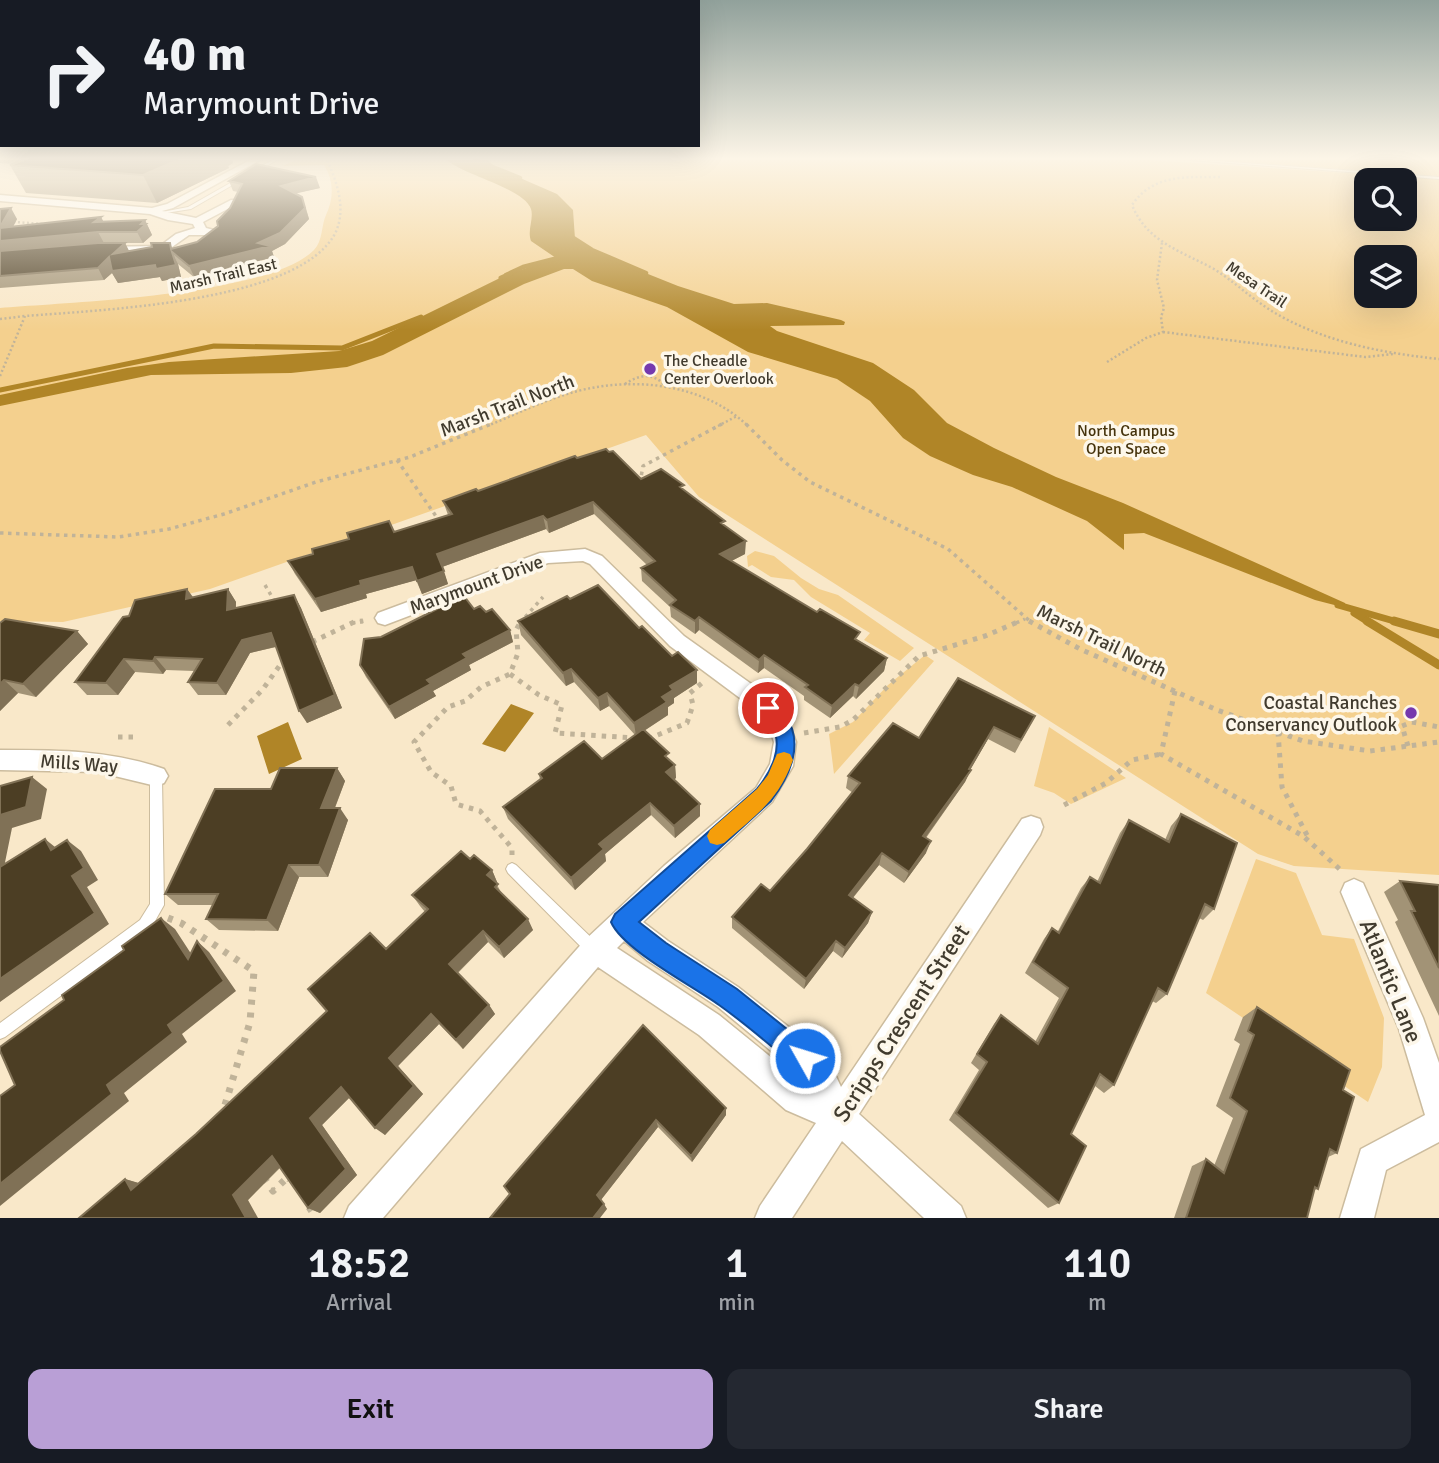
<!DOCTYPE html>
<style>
:root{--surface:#171b24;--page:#242831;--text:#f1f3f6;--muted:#9ea1a6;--accent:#b99fd6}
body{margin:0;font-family:Signika,sans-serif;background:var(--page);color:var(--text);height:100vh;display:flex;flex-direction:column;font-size:26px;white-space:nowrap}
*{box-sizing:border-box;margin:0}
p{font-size:23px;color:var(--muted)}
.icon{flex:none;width:38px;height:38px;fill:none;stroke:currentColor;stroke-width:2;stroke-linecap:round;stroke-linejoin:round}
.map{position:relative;height:1218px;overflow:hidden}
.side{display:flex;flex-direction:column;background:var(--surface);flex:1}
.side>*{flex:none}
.guide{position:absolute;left:0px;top:0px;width:700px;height:147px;box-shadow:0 7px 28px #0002;background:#171b24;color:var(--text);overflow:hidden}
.buttons{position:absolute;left:1354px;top:168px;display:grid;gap:14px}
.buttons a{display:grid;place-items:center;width:63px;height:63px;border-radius:14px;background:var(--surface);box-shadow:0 7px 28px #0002;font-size:35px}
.pin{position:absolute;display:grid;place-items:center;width:60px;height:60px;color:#fff;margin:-30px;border:4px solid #fff;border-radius:50%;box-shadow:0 2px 7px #0007}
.me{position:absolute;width:77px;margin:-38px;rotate:309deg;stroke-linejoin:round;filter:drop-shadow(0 0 5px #0008)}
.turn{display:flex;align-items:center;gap:24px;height:147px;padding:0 28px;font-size:32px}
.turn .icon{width:91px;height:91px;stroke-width:2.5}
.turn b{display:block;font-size:49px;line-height:60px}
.eta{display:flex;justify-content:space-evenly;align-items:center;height:119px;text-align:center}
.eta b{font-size:42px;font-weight:600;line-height:49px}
.button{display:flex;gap:14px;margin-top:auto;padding:14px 28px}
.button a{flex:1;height:80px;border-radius:14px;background:var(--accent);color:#111;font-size:28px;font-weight:600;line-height:80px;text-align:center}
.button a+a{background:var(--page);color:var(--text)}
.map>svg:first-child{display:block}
.green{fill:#f4d08e;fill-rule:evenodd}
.water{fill:#b08527}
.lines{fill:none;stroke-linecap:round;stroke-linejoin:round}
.stream-far3{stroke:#b08527;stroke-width:4.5}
.stream-far2{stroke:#b08527;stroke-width:5}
.stream-far1{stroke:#b08527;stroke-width:7}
.stream{stroke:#b08527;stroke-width:9}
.service-casing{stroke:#ccbc9e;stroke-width:2}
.minor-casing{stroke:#ccbc9e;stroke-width:3}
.path-far3{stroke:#c0b399;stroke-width:2.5;stroke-dasharray:2 2.5;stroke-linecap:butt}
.path-far2{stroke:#c0b399;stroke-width:3.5;stroke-dasharray:3.5 4.5;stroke-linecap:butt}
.path-far1{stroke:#c0b399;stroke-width:5;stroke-dasharray:4.5 6;stroke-linecap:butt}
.path{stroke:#c0b399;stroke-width:7;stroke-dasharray:5 8;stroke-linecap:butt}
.service{fill:#fff;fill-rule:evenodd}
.minor{fill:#fff;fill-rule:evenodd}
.wall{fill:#a29376}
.shaded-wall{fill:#807156}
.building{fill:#4c3e24;stroke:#807156;stroke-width:2}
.route{fill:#1a73e8;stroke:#114b97;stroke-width:2}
.slow{fill:#f59e0b}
.poi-dot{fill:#7539ae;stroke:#fdf7ea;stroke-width:2.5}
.labels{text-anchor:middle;stroke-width:7;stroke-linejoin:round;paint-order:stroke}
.far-street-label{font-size:16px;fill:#413b2e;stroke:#fdf7ea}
.far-poi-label{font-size:16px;fill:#413b2e;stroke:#fdf7ea;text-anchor:start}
.far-park-label{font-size:16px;fill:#45330c;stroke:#fdf7ea}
.street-label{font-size:19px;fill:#413b2e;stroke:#fdf7ea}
.poi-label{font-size:19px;fill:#413b2e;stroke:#fdf7ea;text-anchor:end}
.near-street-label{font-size:23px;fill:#413b2e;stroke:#fdf7ea}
</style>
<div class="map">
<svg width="1439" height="1218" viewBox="0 0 1439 1218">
<rect width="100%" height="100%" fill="#f9e8c9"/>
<path class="green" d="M295,160H1150L1439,179V875L1294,866L1258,854L699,497L646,435L210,589L63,622L0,621V308C67,302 269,296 314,250C323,241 321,226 326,215C334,198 334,181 324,165L283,166ZM1367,180H1405V219H1367ZM1367,257H1405V296H1367Z
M1213,160H1439V176Z
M755,551L774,556L801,578L819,589L838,595L914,648L900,661L864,640L870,633L811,597L794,580L771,577L752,565L748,567L747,556Z
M925,655L934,661L834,774L829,734L853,722L888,685Z
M1049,727L1126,778L1071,804L1054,793L1034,786Z
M1256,859L1296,873L1322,935L1354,939L1384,1018L1382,1067L1368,1102L1206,993Z"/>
<path class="water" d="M447,160H488L495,167L557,194L573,210L575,239L593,252L678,286L734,304L767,303L841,320L845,322L844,325L770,326L777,331L873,363L914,390L947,423L994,448L1056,477L1123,503L1345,603L1346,608L1315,600L1144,533L1124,534V550L1087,521L1012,487L973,475L930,456L903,438L870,401L837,379L748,352L667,307L592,281L573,269H564L524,284L383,355L347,367L291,373L151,375L0,406V395L127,368L169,362L339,351L372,341L506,275L556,258L531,241C527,230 534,219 531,209C524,188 465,176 447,160Z
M511,704L534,713L505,752L482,744Z
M288,722L302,759L269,774L257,736Z"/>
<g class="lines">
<path class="stream-far3" d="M475,160L520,178
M567,234L592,250L646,273
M506,275L523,267L558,258"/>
<path class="stream-far2" d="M501,278L510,274
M0,390L214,346L342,348L421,317"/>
<path class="stream-far1" d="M1338,605L1401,623
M1354,613L1370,623"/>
<path class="stream" d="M1367,621L1439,665
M1394,621L1439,634"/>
<defs>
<path id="service" d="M273,160H277L256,172L252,171Z
M1190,160H1204L1439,177V179Z
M239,178L243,179L191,209L159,214L157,213L188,207Z
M156,771L160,772L162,776L164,905L150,930L5,1037L0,1039V1023L140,920L150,904V776L152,772Z
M512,863L516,865L599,945L601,950L599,955L594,957L589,955L508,873L506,869L508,865Z"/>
<path id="minor" d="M250,160H260L173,208L162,211L196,218L231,200H237V204L203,222L206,228L218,231L220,238L202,248L197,245L209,235H189L165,252H104L99,249L100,247L160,246L176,234L195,228L193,224L168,220L150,214L0,201V195L152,208L167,204Z
M585,549L602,556L684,636L771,698L786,715L796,742L793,766L772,802L643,922L668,941L738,987L827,1057L841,1087L1022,819L1031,816L1040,819L1043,827L1040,835L859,1114L961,1206L966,1218H924L842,1141L792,1218H755L760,1206L816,1123L786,1110L699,1035L598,967L383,1218H344L349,1206L585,940L664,866L756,788L770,764L774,742L769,726L756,710L670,646L590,564L583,561L548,563L385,625L378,623L375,618L378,613L540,553ZM624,941L648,961L718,1007L805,1079L810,1089L719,1015L617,948Z
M0,750C56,750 111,750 164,769L168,776L164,783L156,786L98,772L0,770Z
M1354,879L1363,883L1423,1018L1439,1063V1142L1386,1170L1374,1218H1340L1361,1149L1425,1115L1399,1029L1341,892L1345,883Z"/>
</defs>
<use href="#service" class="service-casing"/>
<use href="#minor" class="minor-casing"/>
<path class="path-far3" d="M1220,177C1186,177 1153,174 1132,205C1147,242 1181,251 1214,269C1235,282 1253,300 1275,313C1325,342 1382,353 1439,359
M0,221L44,224
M0,319L25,316
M1163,332L1365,357L1394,354
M1107,362L1146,338L1163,332L1161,317L1164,308L1157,280L1162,243
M0,376L25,316C101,310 276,303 327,245C350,220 339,186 327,160
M625,384C640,374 654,372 666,387
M487,426C512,416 536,404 561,396C622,375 700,380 748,426
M718,426L737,416"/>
<path class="path-far2" d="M746,424L782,460L810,482L948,549L1032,623
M397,460L440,522
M640,483L643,466L722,424
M0,533L118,537L169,529L224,514L316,482L410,457L491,424
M265,585L275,602
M352,623L365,621
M520,623L543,597
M1016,623L1025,619"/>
<path class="path-far1" d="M1029,621L1080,649L1217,710L1303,741L1370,751L1439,742
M312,642L354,622L363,621
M510,674L539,695L562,705L555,733L636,738
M1175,691L1161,754L1303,836L1343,872
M228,725L263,689L285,658
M1278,732L1282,787L1309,839
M804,733L840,727L853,720L919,656L985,636L1020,621
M118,737H135
M648,739L687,723L693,705L690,693L702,683
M1408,746L1402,726L1412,722L1439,727
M1064,805L1106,783L1132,760L1161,754
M512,855V848L480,811L456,804L451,786L431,772L414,742L448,707L465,701L481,687L510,674L518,653L516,630L521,621"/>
<path class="path" d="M168,918L181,923L254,971L250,1022L225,1105L226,1111
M264,1178L273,1191L288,1177L290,1180
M309,1207L316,1218"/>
<use href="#service" class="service"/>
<use href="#minor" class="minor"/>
</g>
<path class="wall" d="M0,160H232L233,163L228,166L229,168L157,203L26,193L10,165L13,164L0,163Z
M229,181L320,188L296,193L306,208L309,219L285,244L272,251L274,257L195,278L178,264L181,277L162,281L160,277L118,283L112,273L104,280L0,288V209L17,219L13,227L101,217L103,222L145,220L152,235L143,243H125L129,251L170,243L172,248L197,242L218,226L230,208L238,192L233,191Z
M577,458L641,479L684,490L725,526L745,554L731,561L887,658L884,671L856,699L853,696L830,718L804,700V696L764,668L758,673L699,630L695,634L671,617L670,607L642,581L641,568L647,565L594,514L549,533L546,529L442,567L448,584L422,594L416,580L366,594L367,598L321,612L295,574L288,561L394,532L448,515L443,501L478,491Z
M187,589L193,597L228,589L236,602V608L294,595L301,608L342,708L307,723L276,647L250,653L226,695H198L188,682L194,671L166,670L163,674L135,672L118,695H87L75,682L129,616Z
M452,594L474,609L486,612L510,630L513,642L469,665L471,670L433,691L436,696L395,719L366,677L360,665L381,637L434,610L429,597Z
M570,599L639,628L697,683L674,698V703L668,707V715L644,731L669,760L675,765L676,778L674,779L700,816L675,838L651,815L605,854L606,861L575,890L508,819L503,807L540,780L539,774L602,759L635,735L609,706L600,711L574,682L566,686L521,635L518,621Z
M0,623L77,631L88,644L36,697L18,693L0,711Z
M1035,716L1015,753L988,739L970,770L965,782L926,838V853L904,883L879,865L853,898L872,912L868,923L842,958L833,951L804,989L732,928V917L770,891L807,849L853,793L846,788L848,776L919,738Z
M337,768L345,781L335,808L348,820L328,877H299L278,931L219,930L206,919L213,905H178L165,894L271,789Z
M1181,814L1214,909L1203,920L1199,918L1167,994L1156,1003L1152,1001L1114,1085L1104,1093L1095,1086L1071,1134L1059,1203L1048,1208L949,1120L979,1070L971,1063L994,1024L1001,1015L1035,1042L1059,998L1025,973L1044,939L1052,928L1058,931L1081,888L1090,877L1097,882L1120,833L1129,820L1165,840L1171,826Z
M470,859L492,870L497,882L496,883L502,894L533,930L504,958L488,942L458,973L489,1005L495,1014L463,1049L439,1024L398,1066L423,1094L385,1135L350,1097L322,1125L357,1175L320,1213L308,1208L280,1168L248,1200L79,1218L125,1179L138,1183L196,1134L327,1011L386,949L425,912L420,906L412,895Z
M1400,881L1439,885V1016L1395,922L1398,920L1384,892Z
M1257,1007L1343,1090L1337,1153L1328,1157L1318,1189L1314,1190L1307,1218H1174L1192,1166L1206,1159L1214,1166L1233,1118L1216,1106L1240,1044L1234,1040L1243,1017Z
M643,1025L726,1108V1115L692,1162L658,1127L601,1200L607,1209L510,1194Z"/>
<path class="shaded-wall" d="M178,160H232L233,163L228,166L229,168L157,203L143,175Z
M316,177L320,188L285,196L281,186Z
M302,197L309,219L285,244L272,251L274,257L195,278L189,266L258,243Z
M11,208L17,219L6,240L0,230V227Z
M101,217L107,228L94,222Z
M145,220L152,235L143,243L137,232L141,224Z
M98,232L104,243L0,253V241Z
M125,243L131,255L113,254Z
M172,252L178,264L181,277L162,281L160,277L118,283L112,273L104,280L98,268L109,257Z
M593,502L594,514L549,533L547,520Z
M543,516L546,529L442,567L437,554Z
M746,541L745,554L720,567V554Z
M412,567L417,580L366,594L367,598L321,612L315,599L360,581Z
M444,571L448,584L422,594L417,581Z
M187,589L196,602L186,599Z
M228,589L236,602L235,623L227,610Z
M294,595L301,608L342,708L307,723L299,711Z
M699,617V630L695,634V621Z
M510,630L513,642L469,665L471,670L433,691L436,696L395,719L389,707L463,654Z
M77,631L88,644L36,697L23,684Z
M271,633L279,646L250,653L226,695L217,683L242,640Z
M764,655V668L758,673L759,660Z
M155,657L166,670L163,674L153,661Z
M887,658L884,671L856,699L859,686Z
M124,659L135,672L118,695L106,683Z
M571,669L574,682L566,686L563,673Z
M697,670V683L674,698V703L668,707V715L636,736L634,723L670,686Z
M4,680L18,693L0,711V684Z
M855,684L853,696L830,718L832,706Z
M607,693L609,706L600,711L598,698Z
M994,727L988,739L969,772L971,770L965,782L918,848L923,836L969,769Z
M675,765L676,778L667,785L666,772Z
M337,768L345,781L330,820L321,808Z
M32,777L47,789L41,819L12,828L2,877L0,876V815Z
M650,803L651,815L605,854L606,861L575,890L571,878L599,844Z
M700,804V816L675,838L674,826Z
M340,808L348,820L328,877L319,865Z
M45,839L60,851L51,850Z
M67,840L81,851L98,880L87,887L109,924L0,1002V979L72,876Z
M931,841L926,853L904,883L909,872Z
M882,853L879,865L846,906L849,895Z
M289,865L299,877L278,931L267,920Z
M492,870L497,882L492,886L487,875Z
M872,912L868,923L842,958L845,948Z
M161,918L175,929L201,969L188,959Z
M528,919L533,930L504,958L499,947Z
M483,931L488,942L456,974L449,964Z
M197,941L209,952L236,991L182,1034L187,1042L124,1093L129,1101L0,1206V1184L107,1085L168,1025Z
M836,941L833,951L804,989L806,979Z
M489,1005L495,1014L463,1049L456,1040Z
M431,1014L439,1024L398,1066L423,1094L385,1135L375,1128L389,1058Z
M341,1087L352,1095L322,1125L357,1175L320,1213L308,1208L310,1118Z
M726,1108V1115L692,1162L691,1156Z
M656,1120L658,1127L600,1201L597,1195Z
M272,1156L285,1162L248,1200L258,1218H246L233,1195Z
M125,1179L142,1184L131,1190Z
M604,1204L607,1209L600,1218H593Z"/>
<path class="building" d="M23,160H178L143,175L10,165Z
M256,164L316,177L281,186L302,197L305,208L280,233L258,243L270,246L189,266L172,252L176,265L156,269L155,265L112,271L109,257L98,268L0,276V251L98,243H125L113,254L152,247L151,243H170L171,249L197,242L218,226L217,221L230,208L242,184L229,181Z
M11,208L0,227V209Z
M101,217L94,222L145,220L141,224H146L137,232H98L0,241V228Z
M606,449L609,452L613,451L641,479L661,469L684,485L680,487L725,521L721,523L746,541L720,554L817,612L820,609L860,632L855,639L887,658L859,686L855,684L832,706L805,687L808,685L764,655L759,660L699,617L695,621L670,605L676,600L641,568L655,561L593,502L547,520L543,516L437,554L444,571L417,581L412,567L360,581L361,585L315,599L288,561L313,554L312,549L349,539L347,533L389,521L394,532L452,514L443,501L476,489L478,491L575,456L577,458Z
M598,585L639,628L642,626L672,656L678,652L697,670L670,686L673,690L662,697L667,702L634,723L607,693L598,698L571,669L563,673L518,621L567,596L570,599Z
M187,589L186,599L228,589L227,610L294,595L335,695L299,711L271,633L242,640L217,683L188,682L202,659L155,657L153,661L124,659L106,683L75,682L123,617L129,616L135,600Z
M450,589L452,594L460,591L474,609L480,606L486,612L492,609L510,630L463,654L467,658L427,680L431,684L389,707L360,665L364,639L381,637L437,609L429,597Z
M5,619L77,631L23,684L4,680L0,684V623Z
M958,678L1035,716L1021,740L994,727L969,769L971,770L923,836L931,841L909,872L882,853L849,895L872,912L845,948L836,941L806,979L732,917L761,884L770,891L807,849L860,783L848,776L893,723L919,738Z
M643,729L669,753L665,756L675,765L666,772L700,804L674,826L650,803L599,844L604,849L571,878L503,807L542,778L539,774L584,741L602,759Z
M280,768H337L321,808H340L319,865H289L267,920L206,919L218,894H165L215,789H271Z
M32,777L26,807L0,815V786Z
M1181,814L1237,843L1214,909L1205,904L1167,994L1158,988L1114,1085L1100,1074L1071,1134L1086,1146L1059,1203L956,1113L987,1062L977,1054L1001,1015L1038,1044L1068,988L1033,962L1052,928L1059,933L1090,877L1100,883L1129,820L1169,842Z
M45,839L51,850L67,840L84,868L72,876L95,913L0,979V867Z
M461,851L470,859L474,855L492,870L487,875L498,884L495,887L528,919L499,947L483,931L449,964L489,1005L456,1040L431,1014L389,1058L414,1086L375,1128L341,1087L310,1118L346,1169L308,1208L272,1156L233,1195L246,1218H79L125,1179L131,1190L196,1134L327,1011L308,989L370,933L386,949L428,909L412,895Z
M1400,881L1439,885V968L1411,911H1415Z
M161,918L188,959L197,941L224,981L168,1025L173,1033L107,1085L112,1094L0,1184V1096L15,1085L0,1051V1047L64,1000L62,995L124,950L122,946Z
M1257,1007L1350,1070L1343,1090L1354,1097L1337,1153L1330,1149L1318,1189L1315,1187L1307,1218H1186L1206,1159L1224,1173L1247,1111L1230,1098L1254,1035L1248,1031Z
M643,1025L726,1108L691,1156L656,1120L597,1195L604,1204L593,1218H490L510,1194L504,1186Z"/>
<linearGradient id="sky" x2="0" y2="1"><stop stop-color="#91a19b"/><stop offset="0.48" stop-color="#fcf5e7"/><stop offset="1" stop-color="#fcf5e7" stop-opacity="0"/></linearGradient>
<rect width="1439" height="330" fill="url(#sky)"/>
<path class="route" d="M768,701C776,703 780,708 785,715C805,743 790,776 771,801L639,922L666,943L737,989L813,1050L817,1058L813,1067L805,1071L796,1067C771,1046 746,1024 719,1005C693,986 623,950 611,922L615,914L757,789C771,772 784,747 772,726C769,720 763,715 759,708L762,703Z"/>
<path class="slow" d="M784,752L790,754L793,760C778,801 756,815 724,843L717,845L710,843L707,836L710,830L757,789L768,775L777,754Z"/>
<g class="poi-dot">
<circle cx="650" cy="369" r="7"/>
<circle cx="1411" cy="713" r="7"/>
</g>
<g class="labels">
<g class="far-street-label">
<text transform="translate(223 275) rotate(-13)" y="6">Marsh Trail East</text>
<text transform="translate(1257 284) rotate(34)" y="6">Mesa Trail</text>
</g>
<g class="far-poi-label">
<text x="664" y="366">The Cheadle<tspan x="664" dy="18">Center Overlook</tspan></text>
</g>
<g class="far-park-label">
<text x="1126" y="436">North Campus<tspan x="1126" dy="18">Open Space</tspan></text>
</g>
<g class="street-label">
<text transform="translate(507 405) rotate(-21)" y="7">Marsh Trail North</text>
<text transform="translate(476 584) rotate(-20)" y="7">Marymount Drive</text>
<text transform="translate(1102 640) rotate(26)" y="7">Marsh Trail North</text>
<text transform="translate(79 763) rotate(4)" y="7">Mills Way</text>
</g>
<g class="poi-label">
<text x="1397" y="709">Coastal Ranches<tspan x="1397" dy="22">Conservancy Outlook</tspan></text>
</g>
<g class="near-street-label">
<text transform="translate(1391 981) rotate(68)" y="8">Atlantic Lane</text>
<text transform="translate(901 1023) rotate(-57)" y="8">Scripps Crescent Street</text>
</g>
</g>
</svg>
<div class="buttons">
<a><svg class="icon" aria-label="search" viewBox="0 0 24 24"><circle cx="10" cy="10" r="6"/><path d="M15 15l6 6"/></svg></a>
<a><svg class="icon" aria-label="layers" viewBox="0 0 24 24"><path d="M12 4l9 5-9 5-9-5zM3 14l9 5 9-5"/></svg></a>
</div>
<div class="pin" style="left:768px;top:708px;background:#d93025"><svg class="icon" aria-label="arrive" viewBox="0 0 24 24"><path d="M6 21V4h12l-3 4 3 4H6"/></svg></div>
<svg class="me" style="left:805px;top:1058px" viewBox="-20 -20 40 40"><circle r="17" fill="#1a73e8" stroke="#fff" stroke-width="3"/><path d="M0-11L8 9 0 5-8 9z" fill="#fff"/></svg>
<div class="guide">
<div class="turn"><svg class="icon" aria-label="right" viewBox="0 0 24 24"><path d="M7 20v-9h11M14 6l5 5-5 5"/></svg><div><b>40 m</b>Marymount Drive</div></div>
</div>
</div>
<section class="side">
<div class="eta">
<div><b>18:52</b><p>Arrival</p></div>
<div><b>1</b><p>min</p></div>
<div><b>110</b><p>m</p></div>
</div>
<div class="button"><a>Exit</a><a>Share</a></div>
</section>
